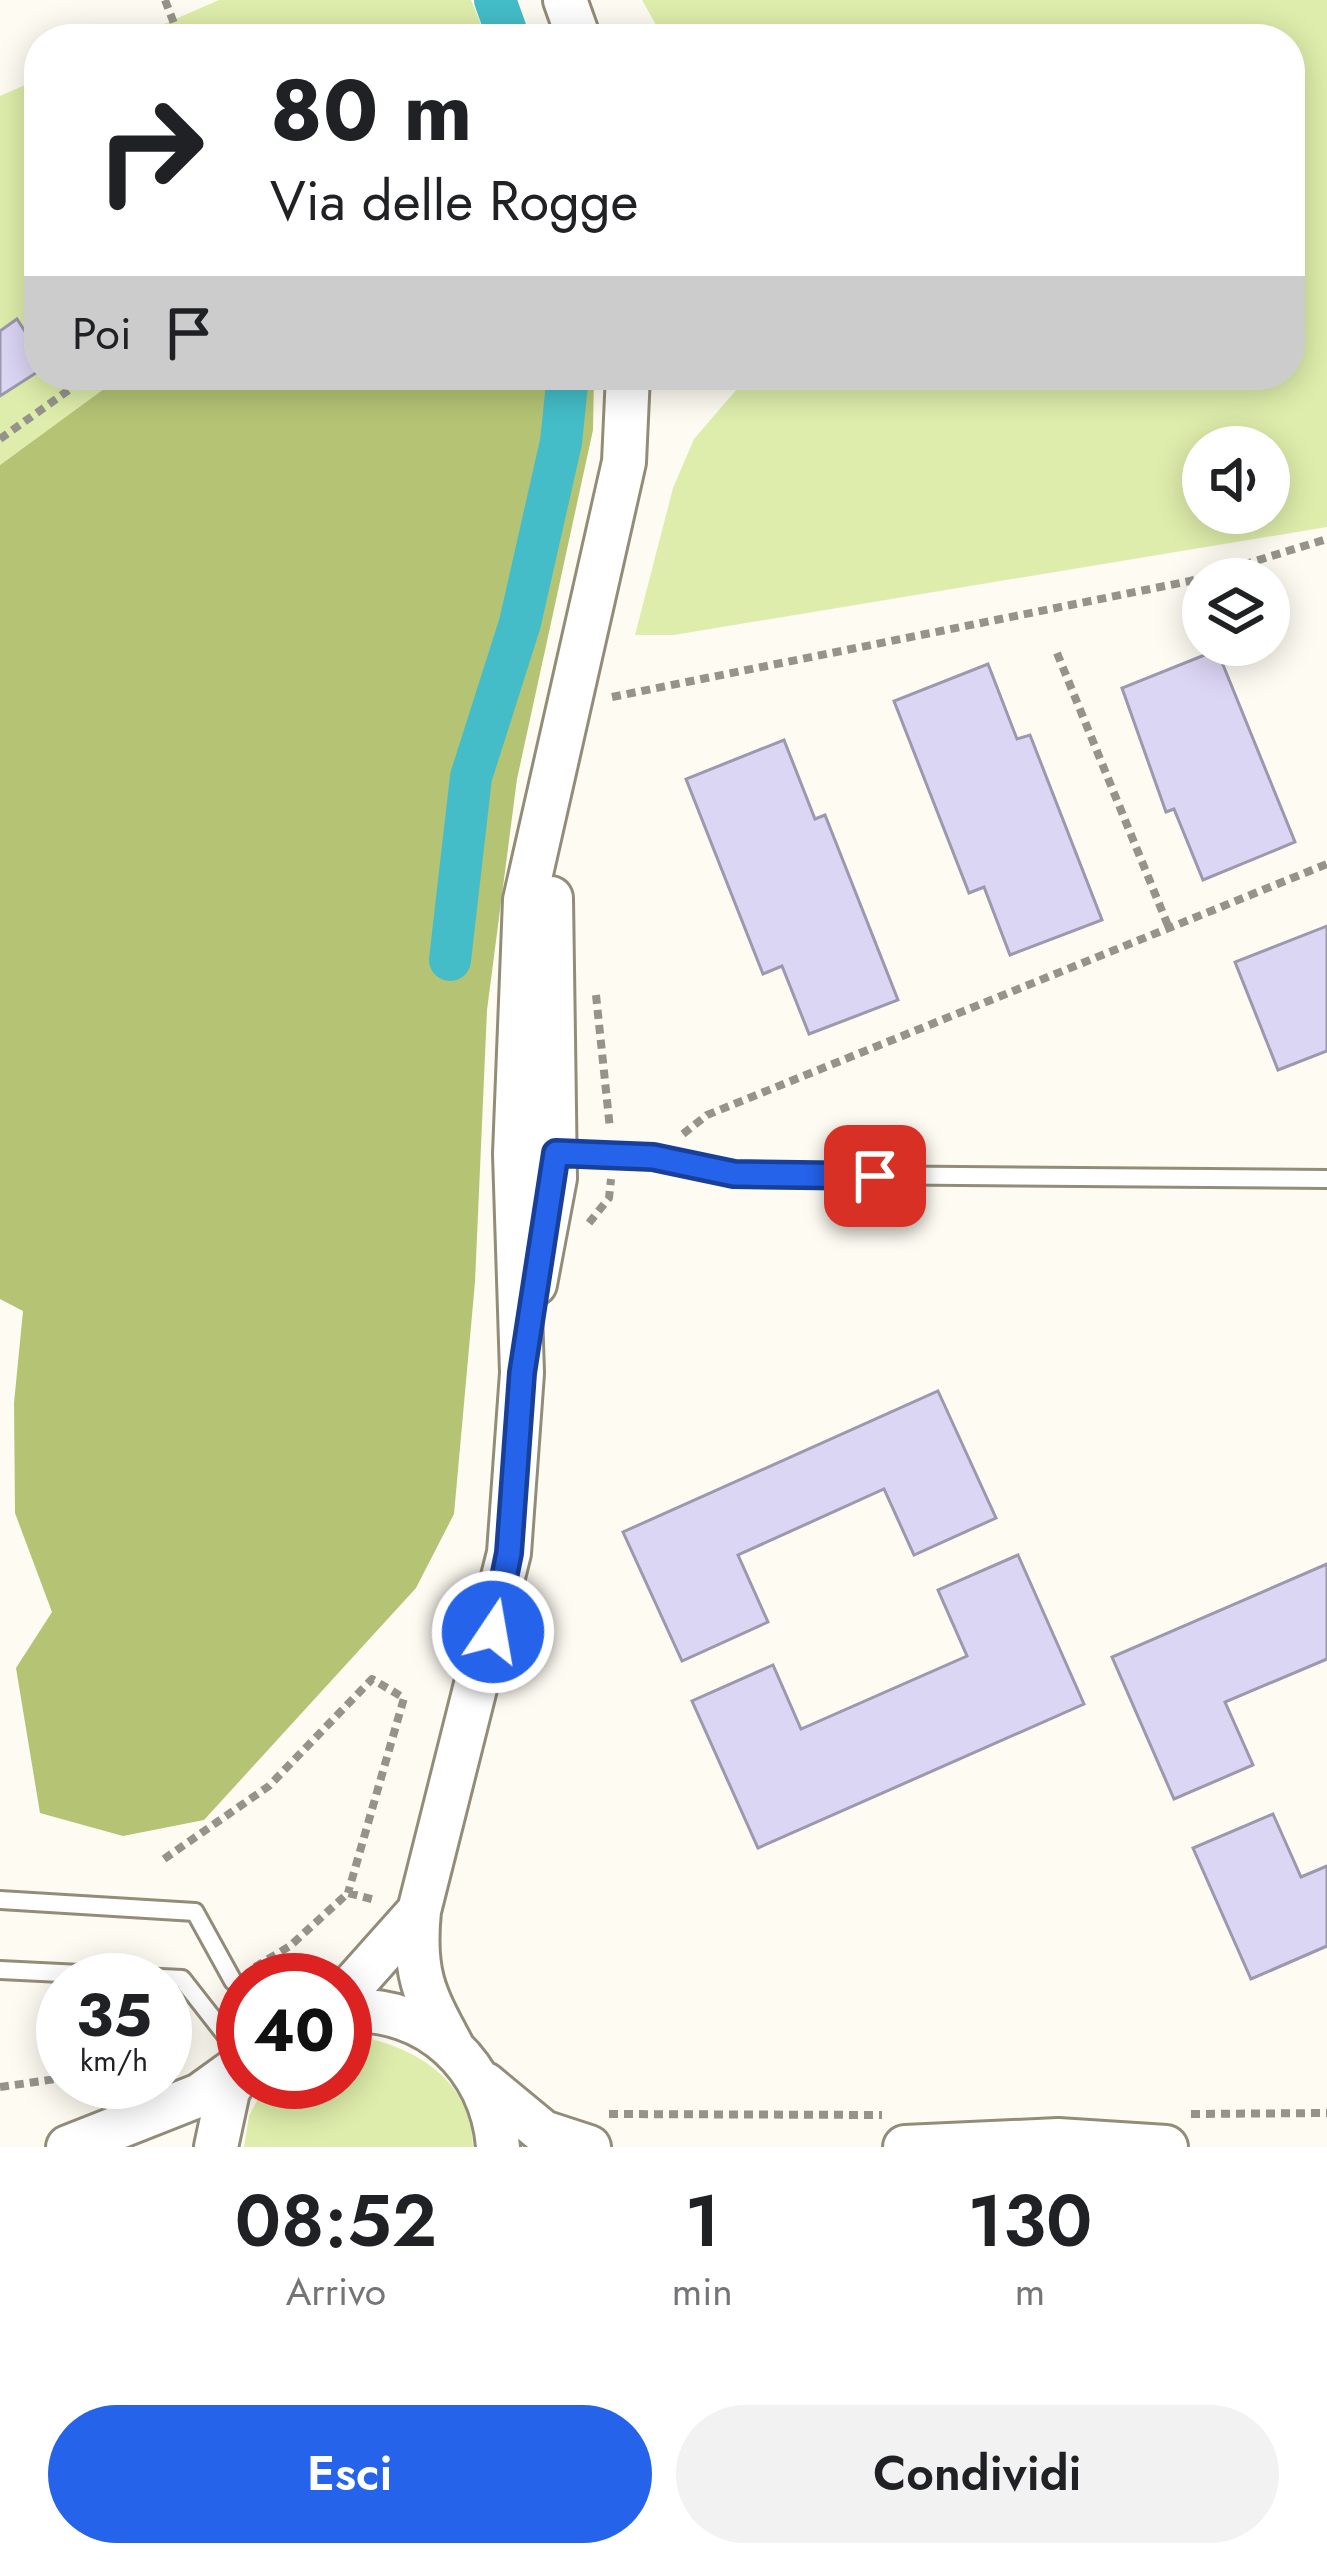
<!DOCTYPE html>
<html lang="it">
<style>
:root{--surface:#fff;--page:#f2f2f2;--text:#202124;--muted:#757577;--accent:#2563eb}
body{margin:0;font-family:Jost,sans-serif;background:var(--page);color:var(--text);height:100vh;display:flex;flex-direction:column;font-size:45px;white-space:nowrap}
*{box-sizing:border-box;margin:0}
p{font-size:39px;color:var(--muted)}
.icon{flex:none;width:66px;height:66px;fill:none;stroke:currentColor;stroke-width:2;stroke-linecap:round;stroke-linejoin:round}
.map{position:relative;height:2147px;overflow:hidden}
.sheet{display:flex;flex-direction:column;background:var(--surface);flex:1}
.sheet>*{flex:none}
.guide{position:absolute;left:24px;top:24px;width:1281px;height:366px;border-radius:48px;box-shadow:0 6px 30px #0003;background:#fff;color:var(--text);overflow:hidden}
.tools{position:absolute;left:1182px;top:426px;display:grid;gap:24px}
.tools a{display:grid;place-items:center;width:108px;height:108px;border-radius:50%;background:var(--surface);box-shadow:0 6px 30px #0003;font-size:60px}
.speed{position:absolute;left:36px;top:1953px;display:flex;gap:24px;font-size:60px;font-weight:700;text-align:center}
.speed>*{display:grid;place-content:center;width:156px;height:156px;border-radius:50%;background:var(--surface);box-shadow:0 6px 30px #0003;line-height:1}
.speed small{font-size:30px;font-weight:400}
.speed .limit{border:18px solid #d22;background:#fff;color:#111}
.pin{position:absolute;display:grid;place-items:center;width:102px;height:102px;color:#fff;margin:-51px;border-radius:24px;box-shadow:0 6px 18px #0006}
.me{position:absolute;width:132px;margin:-66px;rotate:12deg;stroke-linejoin:round;filter:drop-shadow(0 0 9px #0008)}
.turn{display:flex;align-items:center;gap:42px;height:252px;padding:0 48px;font-size:54px}
.turn .icon{width:156px;height:156px;stroke-width:2.5}
.turn b{display:block;font-size:84px;line-height:102px}
.then{display:flex;align-items:center;height:114px;padding:0 48px;background:#0003;gap:24px;font-size:45px}
.eta{display:flex;justify-content:space-evenly;align-items:center;height:204px;text-align:center}
.eta b{font-size:72px;font-weight:600;line-height:84px}
.action{display:flex;gap:24px;margin-top:auto;padding:24px 48px}
.action a{flex:1;height:138px;border-radius:72px;background:var(--accent);color:#fff;font-size:48px;font-weight:600;line-height:138px;text-align:center}
.action a+a{background:var(--page);color:var(--text)}
.map>svg:first-child{display:block}
.green{fill:#deedab;fill-rule:evenodd}
.forest{fill:#b4c474}
.lines{fill:none;stroke-linecap:round;stroke-linejoin:round}
.canal{stroke:#44bdc8;stroke-width:42}
.building{fill:#dcd6f5;stroke:#9c98ad;stroke-width:3}
.service-casing{stroke:#938c78;stroke-width:22}
.tertiary-casing{stroke:#938c78;stroke-width:48}
.path{stroke:#96938b;stroke-width:8;stroke-dasharray:9 6;stroke-linecap:butt}
.service{stroke:#fff;stroke-width:16}
.tertiary{stroke:#fff;stroke-width:42}
.route-casing{stroke:#184099;stroke-width:30}
.route{stroke:#2563eb;stroke-width:21}
</style>
<div class="map">
<svg width="1327" height="2147" viewBox="0 0 1327 2147">
<rect width="100%" height="100%" fill="#fefbf2"/>
<path class="green" d="M219,0H471L487,39H130Z
M642,0H1327V527L674,635H635L673,488L694,439L749,375H1290V39H664ZM1269,447V513H1203V447Z
M39,79V353L17,320L0,331V96Z
M39,371L123,375L0,465V396Z
M367,2038C422,2051 472,2084 473,2147H244L249,2116L267,2082H345V2040Z"/>
<path class="forest" d="M123,375H594L593,430L517,779L487,1010L475,1282L454,1514L416,1588L204,1820L123,1836L40,1813L16,1668L52,1612L15,1513L14,1403L23,1311L0,1299V465Z"/>
<g class="lines">
<path class="canal" d="M495,0L509,39
M450,960L471,777L520,623L561,442L568,375"/>
</g>
<path class="building" d="M17,319L39,353V371L0,396V331Z
M1217,650L1295,842L1203,880L1174,809L1166,812L1122,688Z
M988,664L1017,739L1030,735L1102,920L1010,955L984,887L969,893L894,701Z
M784,740L815,819L825,815L898,1000L809,1034L782,966L763,974L686,779Z
M1327,926V1051L1278,1070L1235,962Z
M938,1391L996,1518L914,1555L884,1489L738,1555L768,1622L682,1661L623,1532Z
M1018,1555L1084,1704L758,1848L692,1701L773,1665L801,1729L967,1656L938,1590Z
M1327,1564V1659L1225,1702L1253,1765L1174,1799L1112,1657Z
M1273,1814L1301,1877L1327,1866V1946L1251,1979L1193,1848Z"/>
<g class="lines">
<defs>
<path id="service" d="M558,1153L653,1157L734,1174L1327,1179
M0,1900L195,1912L233,1981L243,1987
M0,1970L182,1979L243,2057"/>
<path id="tertiary" d="M565,0L579,39
M535,1284L555,1178L551,898
M345,1994L419,1911
M345,2011C428,2005 492,2066 498,2147
M452,2046C423,1993 413,1972 419,1911L509,1553L522,1373L515,1154L525,900L624,462L628,375
M485,2084L543,2132L589,2147
M68,2147L200,2095L243,2064
M216,2147L228,2091L242,2068
M905,2147L1058,2140L1166,2147"/>
</defs>
<use href="#service" class="service-casing"/>
<use href="#tertiary" class="tertiary-casing"/>
<path class="path" d="M165,0L180,39
M0,439L90,375
M1057,653L1169,928
M612,697L1190,581L1327,539
M596,995L610,1129
M683,1134L707,1115L1327,864
M589,1223L609,1198L611,1179
M164,1859L269,1786L372,1679L404,1698L348,1893
M255,1967L290,1946L348,1893L375,1900
M165,2038L186,2020
M0,2087L63,2078
M609,2114L882,2115
M1191,2114L1327,2113"/>
<use href="#service" class="service"/>
<use href="#tertiary" class="tertiary"/>
</g>
<g class="lines">
<defs>
<path id="route" d="M493,1632L509,1553L522,1373L556,1153L653,1157L734,1174L875,1176"/>
</defs>
<use href="#route" class="route-casing"/>
<use href="#route" class="route"/>
</g>
</svg>
<div class="tools">
<a><svg class="icon" aria-label="sound" viewBox="0 0 24 24"><path d="M4 9h4l5-4v14l-5-4H4zM17 9q2 3 0 6"/></svg></a>
<a><svg class="icon" aria-label="layers" viewBox="0 0 24 24"><path d="M12 4l9 5-9 5-9-5zM3 14l9 5 9-5"/></svg></a>
</div>
<div class="speed"><div>35<small>km/h</small></div><div class="limit">40</div></div>
<div class="pin" style="left:875px;top:1176px;background:#d93025"><svg class="icon" aria-label="arrive" viewBox="0 0 24 24"><path d="M6 21V4h12l-3 4 3 4H6"/></svg></div>
<svg class="me" style="left:493px;top:1632px" viewBox="-20 -20 40 40"><circle r="17" fill="#2563eb" stroke="#fff" stroke-width="3"/><path d="M0-11L8 9 0 5-8 9z" fill="#fff"/></svg>
<div class="guide">
<div class="turn"><svg class="icon" aria-label="right" viewBox="0 0 24 24"><path d="M7 20v-9h11M14 6l5 5-5 5"/></svg><div><b>80 m</b>Via delle Rogge</div></div>
<div class="then">Poi<svg class="icon" aria-label="arrive" viewBox="0 0 24 24"><path d="M6 21V4h12l-3 4 3 4H6"/></svg></div>
</div>
</div>
<section class="sheet">
<div class="eta">
<div><b>08:52</b><p>Arrivo</p></div>
<div><b>1</b><p>min</p></div>
<div><b>130</b><p>m</p></div>
</div>
<div class="action"><a>Esci</a><a>Condividi</a></div>
</section>
